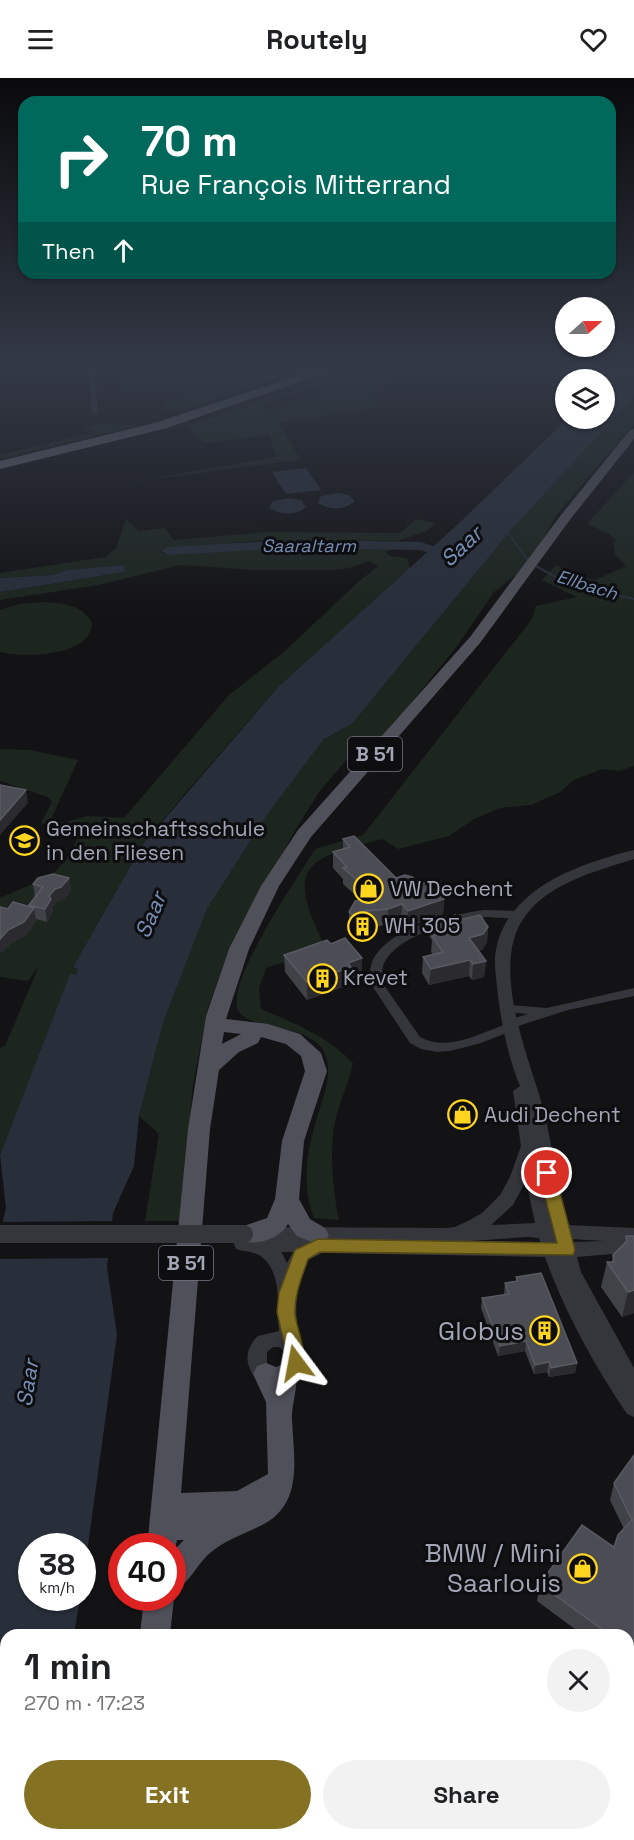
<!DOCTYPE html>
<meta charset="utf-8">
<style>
:root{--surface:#fff;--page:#f2f2f2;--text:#202124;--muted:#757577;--accent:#847222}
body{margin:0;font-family:"Space Grotesk",sans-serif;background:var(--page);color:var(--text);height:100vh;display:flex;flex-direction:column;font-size:22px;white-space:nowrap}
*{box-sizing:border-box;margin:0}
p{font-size:20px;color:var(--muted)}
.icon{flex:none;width:33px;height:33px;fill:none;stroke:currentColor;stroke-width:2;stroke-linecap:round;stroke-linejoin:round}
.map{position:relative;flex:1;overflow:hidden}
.panel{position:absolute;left:0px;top:1551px;width:634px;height:212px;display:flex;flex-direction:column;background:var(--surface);border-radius:18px 18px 0 0;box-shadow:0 2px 4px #0004}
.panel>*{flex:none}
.hud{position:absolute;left:18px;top:18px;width:598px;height:183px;border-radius:18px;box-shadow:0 2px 4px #0004;background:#00695c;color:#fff;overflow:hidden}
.needle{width:39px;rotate:69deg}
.fabs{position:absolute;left:555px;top:219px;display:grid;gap:12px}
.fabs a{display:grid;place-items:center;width:60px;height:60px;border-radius:50%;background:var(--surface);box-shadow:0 2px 4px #0004;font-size:30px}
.speed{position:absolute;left:18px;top:1455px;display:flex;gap:12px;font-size:30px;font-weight:700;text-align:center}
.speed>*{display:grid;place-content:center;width:78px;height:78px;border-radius:50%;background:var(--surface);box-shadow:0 2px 4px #0004;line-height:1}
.speed small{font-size:15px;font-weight:400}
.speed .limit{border:9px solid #d22;background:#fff;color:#111}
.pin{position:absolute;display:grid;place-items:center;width:51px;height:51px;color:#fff;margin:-26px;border:3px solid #fff;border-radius:50%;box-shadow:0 2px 6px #0007}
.me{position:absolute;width:66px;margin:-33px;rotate:347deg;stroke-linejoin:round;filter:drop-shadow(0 0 4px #0008)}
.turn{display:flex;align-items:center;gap:21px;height:126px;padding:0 24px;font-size:27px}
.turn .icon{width:78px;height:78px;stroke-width:2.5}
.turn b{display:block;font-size:42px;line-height:51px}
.then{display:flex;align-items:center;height:57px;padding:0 24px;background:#0003;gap:12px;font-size:22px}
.round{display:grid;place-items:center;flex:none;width:63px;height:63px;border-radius:32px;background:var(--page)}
.overview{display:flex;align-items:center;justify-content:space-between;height:102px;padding:0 24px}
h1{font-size:36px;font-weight:600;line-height:45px}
.cta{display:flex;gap:12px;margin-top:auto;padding:12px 24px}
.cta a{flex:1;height:69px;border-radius:36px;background:var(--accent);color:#fff;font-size:24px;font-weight:600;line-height:69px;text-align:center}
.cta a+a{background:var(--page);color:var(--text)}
header{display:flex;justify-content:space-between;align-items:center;height:78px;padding:0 24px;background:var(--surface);font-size:27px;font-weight:600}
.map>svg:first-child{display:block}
.green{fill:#1d251f;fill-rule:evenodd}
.water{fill:#282f3a}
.pier{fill:#131315}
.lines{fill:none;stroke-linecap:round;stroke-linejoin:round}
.stream-far1{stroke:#282f3a;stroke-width:1.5}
.stream{stroke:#282f3a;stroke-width:2}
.river{fill:#282f3a;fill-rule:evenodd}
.minor{fill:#35353c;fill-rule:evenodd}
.tertiary{fill:#35353c;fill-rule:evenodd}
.primary{fill:#4f5059;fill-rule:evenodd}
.motorway{fill:#5f606c;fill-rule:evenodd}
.tertiary-bridge{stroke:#35353c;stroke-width:18}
.wall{fill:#414248}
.shaded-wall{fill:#2a2a2f}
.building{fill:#4c4c54;stroke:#5a5a64;stroke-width:1.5}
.route{fill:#847222;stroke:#564a16;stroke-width:1.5}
.labels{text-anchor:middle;stroke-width:6;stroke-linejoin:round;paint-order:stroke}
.far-water-label{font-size:18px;font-style:italic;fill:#768eb6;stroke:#0e0e10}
.shield{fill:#0e0e10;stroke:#767885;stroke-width:1.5}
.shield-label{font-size:20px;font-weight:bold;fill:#a3a6b7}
.poi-label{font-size:21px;fill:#a3a6b7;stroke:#0e0e10;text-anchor:start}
.water-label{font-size:22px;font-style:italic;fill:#768eb6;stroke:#0e0e10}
.near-poi-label{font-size:26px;fill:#a3a6b7;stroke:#0e0e10;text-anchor:end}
</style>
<header><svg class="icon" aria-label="menu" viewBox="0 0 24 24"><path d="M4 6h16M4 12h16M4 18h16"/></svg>Routely<svg class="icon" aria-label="heart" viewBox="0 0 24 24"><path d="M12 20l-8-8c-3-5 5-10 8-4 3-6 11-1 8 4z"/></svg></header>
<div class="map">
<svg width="634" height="1762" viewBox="0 0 634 1762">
<rect width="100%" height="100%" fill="#131315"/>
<path class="green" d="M146,289H310L185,332H163L167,323H176L178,315L122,313L121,301H142Z
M355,289H444L384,300L375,309V330L278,345L301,382L130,404L275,379L270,357L204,365L187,348ZM329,304L339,306L269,334L264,327Z
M634,317V346L558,435L535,475H532L522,492L494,514L458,567L379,665L349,679L319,714L293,756L227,877L207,933L193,1007L180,1143H145L159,1056L139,1038L163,945L207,831L267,737L324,661L352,646L511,452Z
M101,346L140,347L0,381V377L90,355L89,352L81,350Z
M634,394V688L619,693L602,691L574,702L560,714L531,727L500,730L474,741L449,758L398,771L382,761C301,781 286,790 326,870L266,890L259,910L261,931C296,946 327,958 353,985C349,1006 339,1024 335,1044C329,1072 333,1114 339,1142L314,1140C300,1103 308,1069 319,1033C323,1019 329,1004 328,989C326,940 250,957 238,932C225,904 298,800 315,771L363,757L532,541L536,528L577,519L542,502L556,487L574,497L595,502L626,488L615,476L613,465L618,461L615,462L609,456L587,446Z
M126,441L139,453L165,450L174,462L267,454L400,455L416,441L435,445L427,453L397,463L269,462L173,470L159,473L167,477L263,469L389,471L386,474L389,478L407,480L410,490L279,608L182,719L143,766L73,889L79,890L76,897H70L0,1077V970L5,968L39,888L28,903L0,899V820L51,798L66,782L81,754L41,745L52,724L48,719L0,703V671L30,672L78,682L52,739L56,744H66L87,738L124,740L229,617L285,573L359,503L379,488L369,483L349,490L333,492H253L181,487L98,507L0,522V514L125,494L123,487L67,492L53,497L0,500V495L105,479L116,470Z
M44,524C61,525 84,527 92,545C92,579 23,580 0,574V532L19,526Z"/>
<path class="water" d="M611,289H634V317L631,322L511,452L352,646L324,661L267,737L207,831L163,945L139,1038L134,1088L113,1135L107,1189L117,1257L83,1503L82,1468H32V1520H80L74,1557H6V1756L41,1757L40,1762H0V1155L6,1130L0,1077L70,896L76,897L78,891L73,889L143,766L279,608L455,449L567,341L604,340V302L601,301Z
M306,390L321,412L286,416L272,394Z
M338,415L349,417L355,423C345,433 329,432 318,425L321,418Z
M290,420L301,422L306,429C296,438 280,437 269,430L273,423Z
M124,487L125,494L0,514V500L53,497L67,492Z"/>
<path class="pier" d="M115,1143L111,1180L0,1181V1144Z"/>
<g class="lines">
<path class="stream-far1" d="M506,452L514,463"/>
<path class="stream" d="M513,462L529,483
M534,487L567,505L634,521"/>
<path class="river" d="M292,462L421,464L456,476L449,480L420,472L292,470L168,477L161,473L168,469Z"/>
<path class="minor" d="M88,289H94L98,335L95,337L92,335Z
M484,832L517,833L523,837C516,843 497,839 487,839C459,841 398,856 384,885C382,890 382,897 381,903L420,959C448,974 479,956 506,946L508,942L528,936L506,934L504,931L506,928L510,927L547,930L634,910V918L568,932L518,948L516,951L481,965L450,973L437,974L421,971L410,965L369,903C370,897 370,890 372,884C387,849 451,837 484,832Z"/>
<path class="tertiary" d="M634,772V781C597,793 551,804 526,837C491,881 523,965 538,1013C552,1056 555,1103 568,1147L634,1150V1174L577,1179L581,1194L634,1290V1339L627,1336C594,1287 565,1235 545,1179L322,1175L308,1182C295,1206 293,1239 301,1265C302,1271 306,1276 305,1283C302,1307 277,1312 258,1302C244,1289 244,1271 258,1258L279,1253C277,1229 283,1192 259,1177C252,1173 244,1174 236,1171L234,1166L236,1161L257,1159L256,1156L259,1151L265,1149L447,1150L455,1149L470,1142L482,1135L500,1117L510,1099L521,1068L513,1013L520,1008C508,979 502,948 498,918C497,903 493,886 496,872C507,810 581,785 634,772ZM526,1103L535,1145L491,1147L513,1127ZM527,1159L539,1160L540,1164L471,1163ZM572,1161L604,1163L573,1164ZM281,1174H293L287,1185L282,1175ZM279,1269L285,1274V1285L279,1291H273L267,1285V1274L273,1269Z"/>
<path class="primary" d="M634,351V361L569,443L480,565L311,759L279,808L249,871L226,941L268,946L300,956L321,975L327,993L304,1063L299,1121L310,1141L325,1150L329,1157L325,1164L317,1166L297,1158L288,1146C280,1161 256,1168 241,1163L237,1156L241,1149L267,1140L275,1121L282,1063L305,993L301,978L286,966L261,959L258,965L239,974L219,992L210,1051L181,1415L237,1413L268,1396L266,1324L253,1296L257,1288L266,1285L276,1289L285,1285L294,1288C301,1303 291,1325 292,1342C294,1383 304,1429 258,1449C241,1457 224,1463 210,1475C196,1487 189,1507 172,1514V1468H148L149,1449L188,1051L206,938L229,871L261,808L298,752L470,559L561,437L630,352ZM224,954L241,956L222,966ZM177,1462H184L175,1471Z
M172,1517L174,1520L170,1557H140L144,1520H172Z
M111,1756H145V1762H111Z"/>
<path class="motorway" d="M324,289H342L167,350L0,391V383L158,344Z"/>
<path class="tertiary-bridge" d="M0,1156H244"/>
</g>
<path class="wall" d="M343,761L396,800L420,806L444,821L443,837L407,849L401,843L387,847L371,849V858L353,853L349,850V834L361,822L343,806V801L333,790V774L343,771Z
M69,800L71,813L63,822L57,823L52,830L53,833L47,844L36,841V843L26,857L11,865L4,873L0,874V829L8,831L29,828V827L35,819L33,806Z
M459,842L488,849L487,864L482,872L479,873L486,883L484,899L472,902L469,898L429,907L422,895L423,879L433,877L431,874L432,862L429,858L430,843Z
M284,877L362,897L351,901V906L307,922L285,894Z
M626,1158L634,1235L622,1239L601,1209L607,1184H612L613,1177L624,1166Z
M516,1199L577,1285L575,1295L549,1299L547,1294L534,1296L525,1273L498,1278L481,1230L482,1220L504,1217L505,1205L516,1203Z
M634,1377V1594L628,1590V1557H583L537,1523L540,1506L614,1469L624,1451L610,1422L614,1405Z"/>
<path class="shaded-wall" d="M26,712L28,725L0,757V742Z
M69,800L71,813L63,822L57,823L52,830L53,833L47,844L45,831L49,818L55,811Z
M444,821L443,837L407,849L408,833Z
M402,826L401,843L387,847L388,831Z
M34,830L36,843L26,857L11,865L4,873L0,874V861L8,852Z
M488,849L487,864L482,872L468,875L469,860Z
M362,880V897L351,901V906L307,922V904L348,885Z
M470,882L469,898L429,907L431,891Z
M486,883L484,899L472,902L473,886Z
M634,1212V1235L622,1239L628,1214Z
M526,1263L525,1273L498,1278L500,1268Z
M549,1284L547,1294L534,1296L535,1287Z
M577,1285L575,1295L549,1299L551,1290Z"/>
<path class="building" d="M0,707L26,712L0,742Z
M354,758L396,800L405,797L412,799L420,806L427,804L444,821L408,833L402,826L388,831L366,833L371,842L353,837L349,834L355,823L374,817L343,790L347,789L333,774L350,769L343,761Z
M53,796L69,800L61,809L55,811L49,818L51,821L45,831L29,827L43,809L33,806L38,800Z
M13,824L34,830L24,844L8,852L1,860L0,861V829L8,831Z
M455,837L459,842L480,837L488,849L483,856L469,860L486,883L473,886L470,882L431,891L423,879L443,874L432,858L440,856L430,843Z
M345,860L362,880L348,885L351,889L307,904L284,877L327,862L331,866Z
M626,1158H634V1212L628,1214L607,1184H614L613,1177L627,1163Z
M541,1195L577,1285L551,1290L549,1284L535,1287L526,1263L500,1268L482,1220L509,1216L505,1205L518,1203L516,1199Z
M634,1377V1574L628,1570V1557H610L540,1506L582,1447L614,1469L618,1457L632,1442L614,1405Z
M235,1756H532V1762H234Z"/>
<linearGradient id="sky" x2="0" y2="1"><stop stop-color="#0a0a0c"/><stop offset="0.54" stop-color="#333946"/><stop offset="1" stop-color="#333946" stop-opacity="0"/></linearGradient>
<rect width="634" height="536" fill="url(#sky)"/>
<path class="route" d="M547,1089L555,1095L575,1172L573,1177L320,1174L308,1181C302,1199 294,1217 295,1236C297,1254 309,1276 302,1291L296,1293L290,1291L277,1234L279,1215L295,1172L318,1161L557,1165L539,1095Z"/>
<defs>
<symbol id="school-ring" viewBox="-11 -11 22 22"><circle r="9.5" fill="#0e0e10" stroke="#ffd520" stroke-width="1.5"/><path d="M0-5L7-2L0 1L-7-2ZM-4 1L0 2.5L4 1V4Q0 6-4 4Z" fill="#ffd520"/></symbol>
<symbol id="shop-ring" viewBox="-11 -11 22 22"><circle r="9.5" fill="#0e0e10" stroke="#ffd520" stroke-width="1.5"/><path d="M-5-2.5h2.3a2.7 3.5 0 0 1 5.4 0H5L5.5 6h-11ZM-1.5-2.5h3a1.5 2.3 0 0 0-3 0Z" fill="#ffd520"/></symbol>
<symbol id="building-ring" viewBox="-11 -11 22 22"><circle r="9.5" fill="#0e0e10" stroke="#ffd520" stroke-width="1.5"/><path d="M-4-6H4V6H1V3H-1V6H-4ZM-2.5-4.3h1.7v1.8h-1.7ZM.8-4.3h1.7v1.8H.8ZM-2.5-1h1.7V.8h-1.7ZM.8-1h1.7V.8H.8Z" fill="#ffd520"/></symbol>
</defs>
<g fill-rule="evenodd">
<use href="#school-ring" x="8" y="746" width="33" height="33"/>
<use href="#shop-ring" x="352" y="794" width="33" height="33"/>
<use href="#building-ring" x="346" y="832" width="33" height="33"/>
<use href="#building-ring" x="306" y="884" width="33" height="33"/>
<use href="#shop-ring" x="446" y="1020" width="33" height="33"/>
<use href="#building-ring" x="528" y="1236" width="33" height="33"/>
<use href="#shop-ring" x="566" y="1474" width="33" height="33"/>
</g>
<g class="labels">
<g class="far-water-label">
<text x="309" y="474">Saaraltarm</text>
<text transform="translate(587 507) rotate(17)" y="6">Ellbach</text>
</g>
<g class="shield">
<rect x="348" y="659" width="54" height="34" rx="4.5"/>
<rect x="159" y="1168" width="54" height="34" rx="4.5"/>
</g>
<g class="shield-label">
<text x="375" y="683">B 51</text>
<text x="186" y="1192">B 51</text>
</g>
<g class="poi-label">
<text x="46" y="758">Gemeinschaftsschule<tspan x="46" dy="24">in den Fliesen</tspan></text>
<text x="390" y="818">VW Dechent</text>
<text x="384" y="855">WH 305</text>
<text x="343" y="907">Krevet</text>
<text x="484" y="1044">Audi Dechent</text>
</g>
<g class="water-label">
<text transform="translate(461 468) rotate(-43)" y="8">Saar</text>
<text transform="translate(150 837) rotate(-67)" y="8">Saar</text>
<text transform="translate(27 1305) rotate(-81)" y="8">Saar</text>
</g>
<g class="near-poi-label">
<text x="524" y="1262">Globus</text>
<text x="561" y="1484">BMW / Mini<tspan x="561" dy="30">Saarlouis</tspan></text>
</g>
</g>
</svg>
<div class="fabs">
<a><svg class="needle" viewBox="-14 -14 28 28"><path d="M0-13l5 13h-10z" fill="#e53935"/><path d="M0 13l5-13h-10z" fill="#757577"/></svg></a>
<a><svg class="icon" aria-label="layers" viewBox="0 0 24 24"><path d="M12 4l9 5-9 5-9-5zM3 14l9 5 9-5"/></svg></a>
</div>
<div class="speed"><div>38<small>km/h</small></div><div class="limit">40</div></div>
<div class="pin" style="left:547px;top:1095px;background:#d93025"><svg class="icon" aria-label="arrive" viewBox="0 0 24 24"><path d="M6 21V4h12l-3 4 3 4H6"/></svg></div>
<svg class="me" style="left:296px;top:1285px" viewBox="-20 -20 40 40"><path d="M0-17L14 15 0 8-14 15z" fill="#847222" stroke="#fff" stroke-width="4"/></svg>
<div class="hud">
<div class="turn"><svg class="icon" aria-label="right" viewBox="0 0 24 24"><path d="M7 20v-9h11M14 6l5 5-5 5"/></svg><div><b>70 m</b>Rue François Mitterrand</div></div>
<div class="then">Then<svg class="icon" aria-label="ahead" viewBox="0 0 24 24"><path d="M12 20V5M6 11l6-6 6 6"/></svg></div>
</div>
<section class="panel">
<div class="overview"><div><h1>1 min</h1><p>270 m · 17:23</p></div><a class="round"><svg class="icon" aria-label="close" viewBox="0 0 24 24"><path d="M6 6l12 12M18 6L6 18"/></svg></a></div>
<div class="cta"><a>Exit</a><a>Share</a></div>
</section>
</div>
